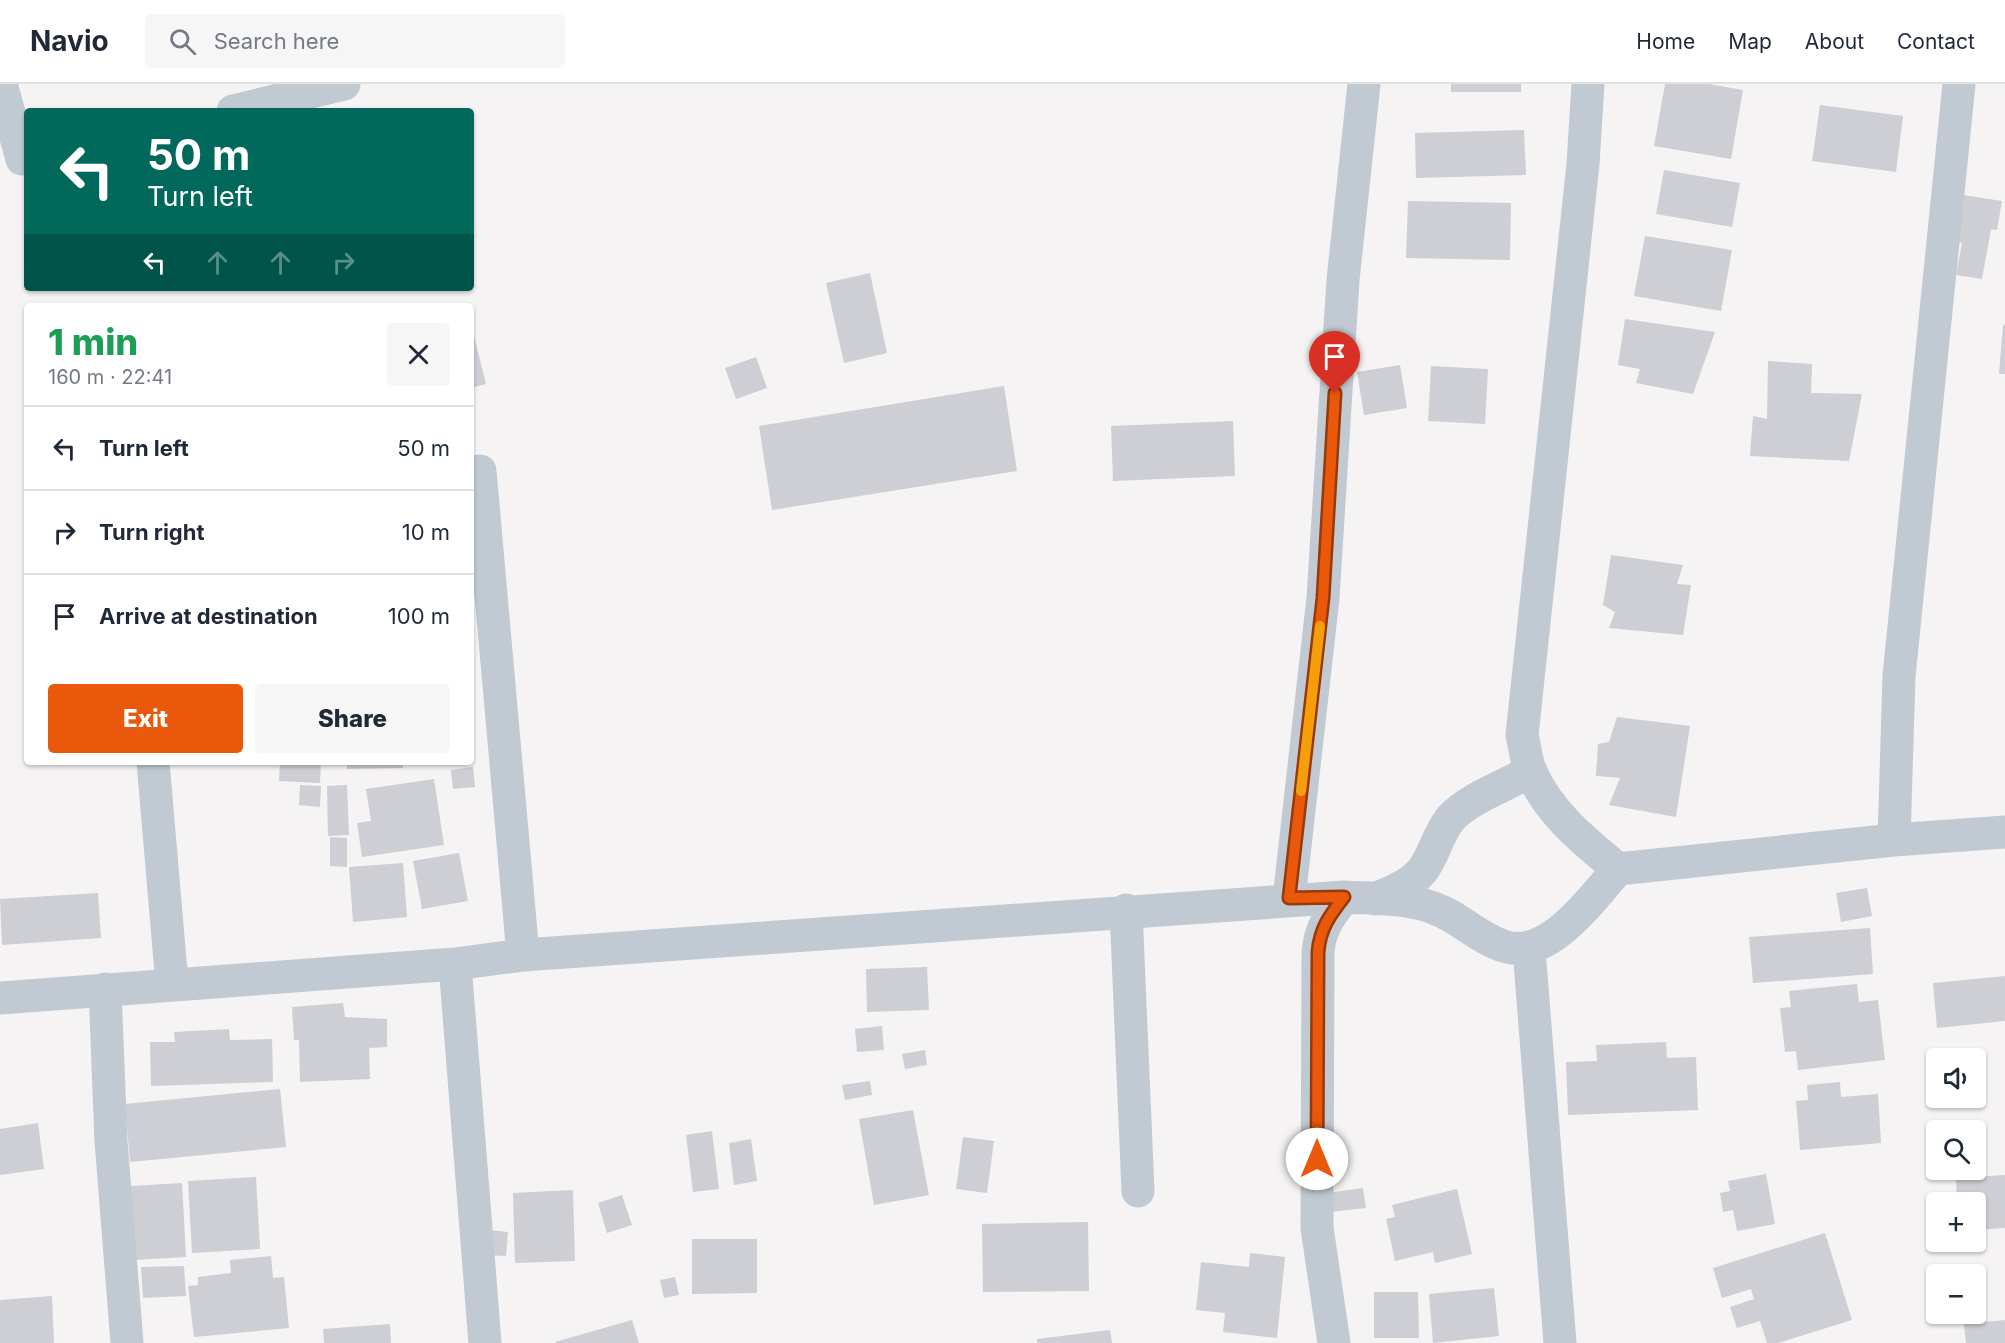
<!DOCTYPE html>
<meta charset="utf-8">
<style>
:root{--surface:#fff;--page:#f6f6f7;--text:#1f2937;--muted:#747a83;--line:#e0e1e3;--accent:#ea580c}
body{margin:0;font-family:Inter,sans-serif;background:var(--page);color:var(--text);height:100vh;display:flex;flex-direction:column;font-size:22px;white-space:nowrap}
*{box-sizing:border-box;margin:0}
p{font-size:20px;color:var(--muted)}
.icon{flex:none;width:33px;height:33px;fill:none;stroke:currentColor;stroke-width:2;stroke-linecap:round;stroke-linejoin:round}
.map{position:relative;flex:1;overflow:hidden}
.sheet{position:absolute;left:24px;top:219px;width:450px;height:462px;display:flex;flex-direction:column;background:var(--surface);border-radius:6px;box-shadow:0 2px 4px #0004}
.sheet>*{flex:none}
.banner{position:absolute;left:24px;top:24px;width:450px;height:183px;border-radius:6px;box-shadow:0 2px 4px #0004;background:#00695c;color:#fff;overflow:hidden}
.buttons{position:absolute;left:1926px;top:964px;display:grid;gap:12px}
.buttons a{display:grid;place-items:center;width:60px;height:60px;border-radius:6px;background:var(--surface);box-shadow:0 2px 4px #0004;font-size:30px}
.pin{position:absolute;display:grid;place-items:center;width:51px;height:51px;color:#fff;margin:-62px -26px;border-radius:50% 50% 50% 0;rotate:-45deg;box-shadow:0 0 6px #0007}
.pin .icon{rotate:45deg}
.me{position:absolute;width:66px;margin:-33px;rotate:0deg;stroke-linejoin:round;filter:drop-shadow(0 0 4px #0008)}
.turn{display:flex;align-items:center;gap:21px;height:126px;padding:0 24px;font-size:27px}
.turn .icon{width:78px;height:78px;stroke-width:2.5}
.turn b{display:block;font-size:42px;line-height:51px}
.lanes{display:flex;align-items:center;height:57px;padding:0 24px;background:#0003;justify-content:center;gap:30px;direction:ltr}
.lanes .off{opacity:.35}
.round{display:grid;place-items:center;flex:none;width:63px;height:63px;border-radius:6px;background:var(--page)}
.summary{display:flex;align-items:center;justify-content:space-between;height:102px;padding:0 24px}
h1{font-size:36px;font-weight:800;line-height:45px;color:#1e9e55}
.cta{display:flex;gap:12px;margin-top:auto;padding:12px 24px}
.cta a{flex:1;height:69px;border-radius:6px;background:var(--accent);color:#fff;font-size:24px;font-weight:800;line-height:69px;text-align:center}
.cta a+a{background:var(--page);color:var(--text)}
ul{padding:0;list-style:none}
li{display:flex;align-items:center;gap:18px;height:84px;padding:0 24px;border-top:2px solid var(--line)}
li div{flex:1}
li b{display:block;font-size:22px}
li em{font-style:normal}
header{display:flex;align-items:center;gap:36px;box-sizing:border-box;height:84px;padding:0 30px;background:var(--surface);border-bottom:2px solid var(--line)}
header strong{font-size:28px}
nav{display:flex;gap:33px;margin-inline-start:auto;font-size:21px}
.search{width:420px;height:54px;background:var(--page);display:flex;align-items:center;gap:15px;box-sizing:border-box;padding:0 21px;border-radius:6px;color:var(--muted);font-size:22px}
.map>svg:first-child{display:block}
.building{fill:#cdcfd5}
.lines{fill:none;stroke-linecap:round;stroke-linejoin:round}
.street{stroke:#c1cad2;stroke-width:33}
.route-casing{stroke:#983908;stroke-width:15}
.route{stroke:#ea580c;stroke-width:10}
.slow{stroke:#f59e0b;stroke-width:10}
</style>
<header>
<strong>Navio</strong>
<div class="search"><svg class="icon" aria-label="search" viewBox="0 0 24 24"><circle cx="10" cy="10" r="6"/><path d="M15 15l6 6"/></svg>Search here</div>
<nav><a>Home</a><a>Map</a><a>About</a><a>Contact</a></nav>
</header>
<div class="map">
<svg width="2005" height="1259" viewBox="0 0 2005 1259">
<rect width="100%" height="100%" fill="#f5f3f3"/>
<path class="building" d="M1451,0H1521V8H1451Z
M1665,0H1709L1743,6L1731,75L1654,62Z
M1820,21L1903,32L1896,88L1812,77Z
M1524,46L1526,91L1416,94L1415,49Z
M1664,86L1740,99L1732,143L1656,130Z
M1963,111L2002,117L1997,146L1991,145L1982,195L1956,191L1962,159L1955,158Z
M1408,117L1511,119L1510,176L1406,174Z
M1645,152L1732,166L1721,227L1634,212Z
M870,189L887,269L844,279L826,199Z
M1625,235L1715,248L1693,310L1636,299L1640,285L1618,281Z
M2003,241H2005V290H1999Z
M474,252L486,300L471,304V253Z
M756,273L767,304L736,315L725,284Z
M1768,277L1812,280L1811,309L1862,310L1849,377L1750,372L1753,332L1767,335Z
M1400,281L1407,324L1364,331L1357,288Z
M1431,282L1488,285L1485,340L1428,337Z
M1004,302L1017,387L772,426L759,342Z
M1233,337L1235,392L1113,397L1111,342Z
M1611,471L1683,481L1677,500L1691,501L1683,551L1609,544L1615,528L1603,521Z
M1617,633L1690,642L1676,733L1609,721L1620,694L1596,692L1598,660L1609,658Z
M280,678H321L320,699L279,697Z
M347,678H403V684L347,685Z
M473,683L475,703L453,705L451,686Z
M434,695L444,761L362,773L357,739L371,737L366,705Z
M300,701L321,702L320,723L299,721Z
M347,701L349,751L328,752L327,702Z
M330,753L347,754V783L330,782Z
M459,769L468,817L422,825L413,777Z
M403,779L407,833L353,838L349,783Z
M1867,804L1872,832L1841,838L1836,809Z
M98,809L101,854L2,861L0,815Z
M1870,844L1873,890L1753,899L1749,853Z
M927,883L929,926L867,928L866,885Z
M2005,892V937L1937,944L1933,899Z
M1857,900L1859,918L1878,916L1885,976L1798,986L1796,967L1785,968L1780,924L1791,923L1789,907Z
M343,919L345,933L387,935V963L369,964L370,995L300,998L299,956H294L292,923Z
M882,942L884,966L857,968L855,945Z
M229,945L230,956L272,955L273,998L151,1002L150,958H175L174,948Z
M1666,958L1667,974L1696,973L1698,1026L1568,1031L1566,978L1597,977L1596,961Z
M925,966L927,981L905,985L902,970Z
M870,997L872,1011L845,1016L842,1001Z
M1840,998L1841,1013L1878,1010L1881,1059L1800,1066L1796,1017L1808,1016L1807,1001Z
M280,1005L286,1063L130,1078L125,1020Z
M913,1026L929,1111L874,1121L859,1035Z
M38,1039L44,1085L0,1091V1045Z
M712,1047L719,1105L693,1108L686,1051Z
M963,1053L994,1057L987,1109L956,1105Z
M751,1055L757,1097L734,1101L729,1059Z
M1766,1090L1775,1140L1737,1147L1733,1126L1723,1128L1720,1109L1730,1107L1728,1097Z
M2005,1091V1144L1976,1146V1119H1957L1956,1094Z
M256,1093L260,1165L192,1169L188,1097Z
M182,1099L186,1173L135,1176L131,1102Z
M1363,1104L1366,1124L1329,1128L1327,1109Z
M1457,1105L1472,1170L1435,1179L1433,1168L1395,1177L1386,1135L1395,1133L1392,1121Z
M573,1106L575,1177L515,1179L513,1109Z
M622,1111L632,1141L607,1149L598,1119Z
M1088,1138L1089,1207L983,1208L982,1140Z
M488,1146L508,1148L506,1172L486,1171Z
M1825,1149L1852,1236L1778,1259H1767L1760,1237L1737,1244L1730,1223L1754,1215L1751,1205L1722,1214L1713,1184Z
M692,1155H757V1209L692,1210Z
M1250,1169L1285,1173L1277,1254L1223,1248L1225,1229L1196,1226L1201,1178L1249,1183Z
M271,1172L273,1194L284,1193L289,1244L194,1253L188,1202L198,1201V1193L231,1189L230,1176Z
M184,1182L186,1212L143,1214L141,1183Z
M675,1193L679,1211L664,1214L660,1196Z
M1494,1204L1499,1252L1433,1259L1429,1210Z
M1374,1208H1418L1419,1254H1374Z
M52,1212L54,1259H0V1216Z
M632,1236L639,1259H556L555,1258Z
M2005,1236V1259H1966L1964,1240Z
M390,1240L391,1259H324L323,1245Z
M1110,1246L1112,1259H1037V1255Z"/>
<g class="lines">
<path class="street" d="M1,0L22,75
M1588,0L1583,80L1522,651C1525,663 1526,677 1531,688C1549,729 1584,757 1618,785
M233,27L344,0
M480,387L523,871
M153,678L172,900
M1894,756L1899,592L1959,0
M1289,815L1323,514L1343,196L1364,0
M1375,815C1392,808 1410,801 1422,787C1433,774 1438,749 1451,734C1469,714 1507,701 1531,687
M1126,826L1138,1107
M1529,865L1560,1259
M455,880L485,1259
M105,905L111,1057L127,1259
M0,914L455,880L523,871L1344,813C1377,815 1413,813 1443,828C1464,838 1480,854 1503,862C1548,878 1592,814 1618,785L1894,756L2005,748
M1334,1259L1317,1144L1318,868C1320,844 1330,831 1344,813"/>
</g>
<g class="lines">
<defs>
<path id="route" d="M1317,1075L1318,868C1320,844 1330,831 1344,813L1289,814L1323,514L1335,309"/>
</defs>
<use href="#route" class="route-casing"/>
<use href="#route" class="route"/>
<path class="slow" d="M1301,707L1320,542"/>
</g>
</svg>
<div class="buttons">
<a><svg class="icon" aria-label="sound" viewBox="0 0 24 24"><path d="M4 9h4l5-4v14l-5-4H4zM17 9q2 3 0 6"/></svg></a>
<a><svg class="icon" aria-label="search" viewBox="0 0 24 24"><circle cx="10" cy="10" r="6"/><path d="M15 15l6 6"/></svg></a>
<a>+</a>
<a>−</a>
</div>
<div class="pin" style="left:1335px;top:309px;background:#d93025"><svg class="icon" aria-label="arrive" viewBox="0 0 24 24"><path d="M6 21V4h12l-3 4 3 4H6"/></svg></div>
<svg class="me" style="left:1317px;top:1075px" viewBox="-20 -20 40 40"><circle r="19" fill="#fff"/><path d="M0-13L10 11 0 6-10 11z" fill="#ea580c"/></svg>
<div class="banner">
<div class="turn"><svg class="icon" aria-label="left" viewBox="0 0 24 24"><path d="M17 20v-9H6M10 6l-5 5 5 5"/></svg><div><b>50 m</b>Turn left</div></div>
<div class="lanes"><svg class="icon" aria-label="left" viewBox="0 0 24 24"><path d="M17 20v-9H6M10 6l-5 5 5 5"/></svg><svg class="icon off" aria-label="ahead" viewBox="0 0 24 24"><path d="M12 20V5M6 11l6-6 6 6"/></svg><svg class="icon off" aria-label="ahead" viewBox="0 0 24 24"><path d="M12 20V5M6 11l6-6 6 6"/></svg><svg class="icon off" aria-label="right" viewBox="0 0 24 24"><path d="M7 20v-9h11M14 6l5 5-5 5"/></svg></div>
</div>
<section class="sheet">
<div class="summary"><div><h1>1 min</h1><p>160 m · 22:41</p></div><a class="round"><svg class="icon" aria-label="close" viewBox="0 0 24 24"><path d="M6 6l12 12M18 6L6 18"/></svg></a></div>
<ul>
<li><svg class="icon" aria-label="left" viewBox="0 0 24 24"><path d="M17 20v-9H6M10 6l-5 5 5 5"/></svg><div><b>Turn left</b></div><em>50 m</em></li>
<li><svg class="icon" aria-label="right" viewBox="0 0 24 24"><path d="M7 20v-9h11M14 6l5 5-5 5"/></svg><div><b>Turn right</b></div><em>10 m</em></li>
<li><svg class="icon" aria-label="arrive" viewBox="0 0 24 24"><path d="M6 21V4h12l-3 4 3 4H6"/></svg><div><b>Arrive at destination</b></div><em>100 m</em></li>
</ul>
<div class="cta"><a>Exit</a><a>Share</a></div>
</section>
</div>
